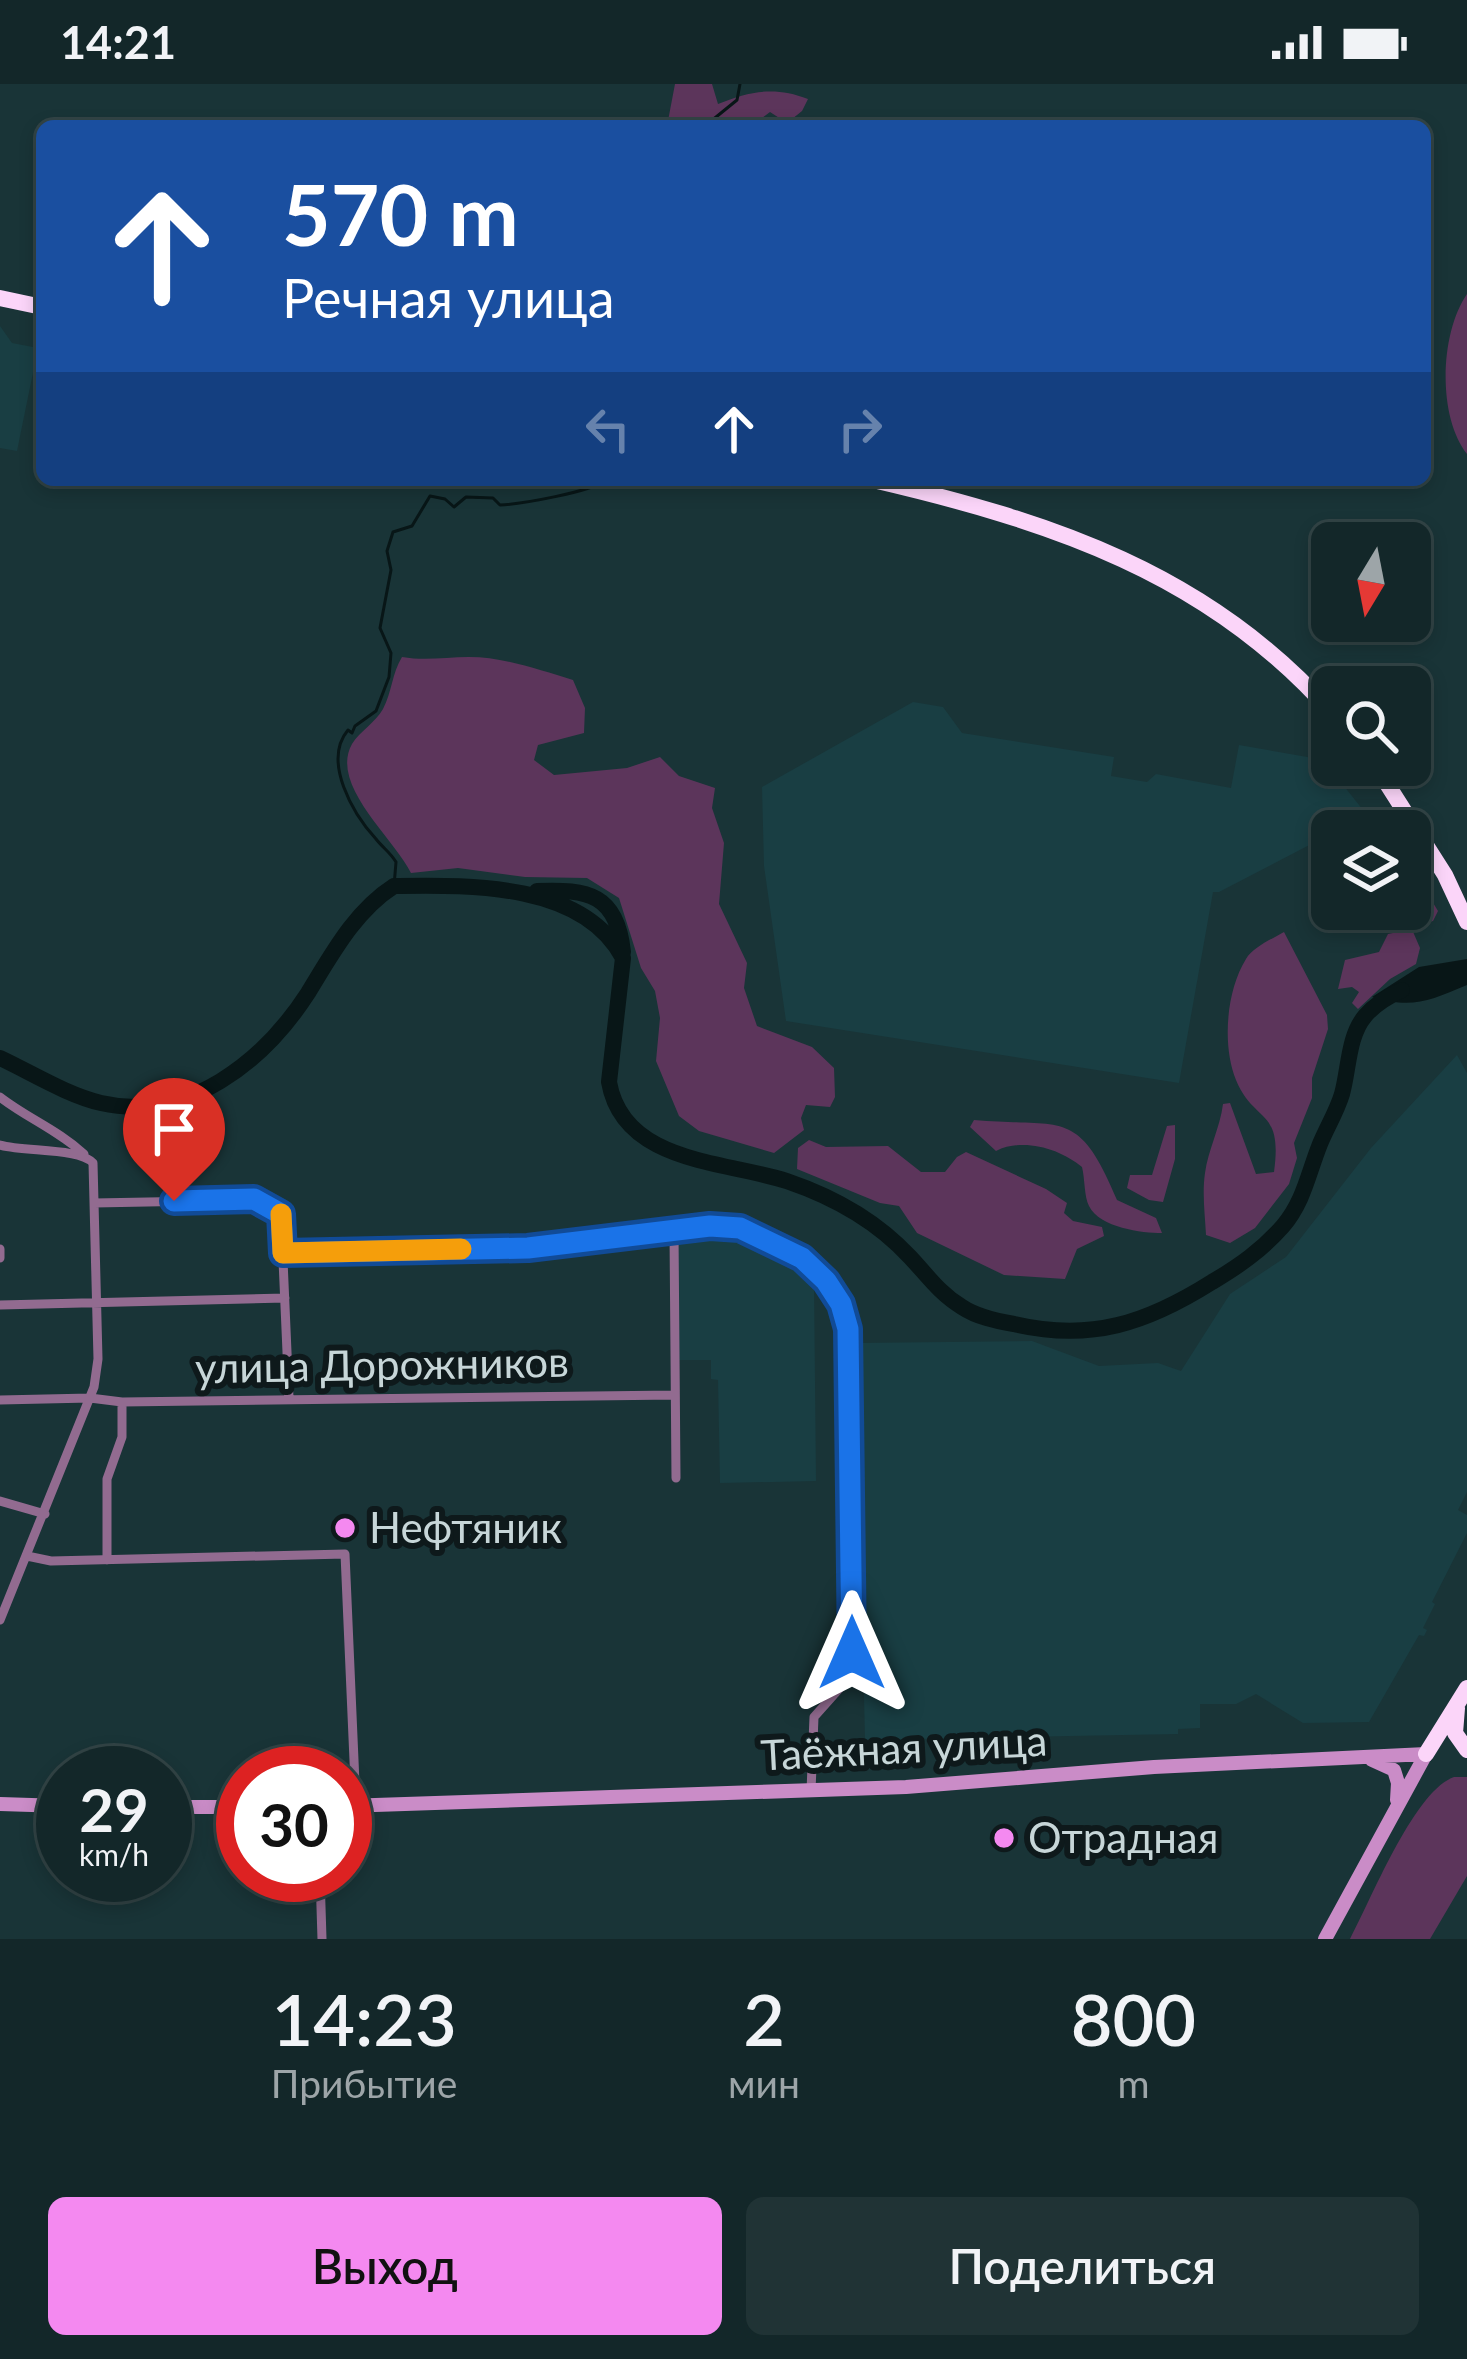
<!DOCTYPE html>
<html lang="ru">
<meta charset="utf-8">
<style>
:root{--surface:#132729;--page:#203335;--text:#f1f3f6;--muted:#9da5a8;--line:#324446;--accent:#f489f0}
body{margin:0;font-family:Lato,sans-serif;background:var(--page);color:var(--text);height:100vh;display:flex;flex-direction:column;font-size:45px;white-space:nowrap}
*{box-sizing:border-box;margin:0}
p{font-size:39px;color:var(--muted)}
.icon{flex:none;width:66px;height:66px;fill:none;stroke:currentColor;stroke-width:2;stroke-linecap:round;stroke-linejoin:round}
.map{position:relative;height:1855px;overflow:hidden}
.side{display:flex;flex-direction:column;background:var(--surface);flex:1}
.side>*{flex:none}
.hud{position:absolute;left:36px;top:36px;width:1395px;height:366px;border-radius:18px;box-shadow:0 6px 18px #0003,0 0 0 3px var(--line);background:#1a4fa0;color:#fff;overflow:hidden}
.needle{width:78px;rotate:190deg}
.fabs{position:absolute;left:1311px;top:438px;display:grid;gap:24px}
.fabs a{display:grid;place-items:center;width:120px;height:120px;border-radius:18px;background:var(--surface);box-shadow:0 6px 18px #0003,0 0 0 3px var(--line);font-size:60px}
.speed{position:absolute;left:36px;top:1662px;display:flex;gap:24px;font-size:60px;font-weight:700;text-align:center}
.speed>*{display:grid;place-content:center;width:156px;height:156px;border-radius:50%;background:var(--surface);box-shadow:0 6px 18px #0003,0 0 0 3px var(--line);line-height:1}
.speed small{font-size:30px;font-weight:400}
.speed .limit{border:18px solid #d22;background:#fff;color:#111}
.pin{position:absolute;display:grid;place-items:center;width:102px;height:102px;color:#fff;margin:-123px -51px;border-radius:50% 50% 50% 0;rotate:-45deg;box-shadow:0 0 12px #0007}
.pin .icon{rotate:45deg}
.me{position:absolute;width:132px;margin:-66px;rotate:0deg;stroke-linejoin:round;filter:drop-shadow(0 0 9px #0008)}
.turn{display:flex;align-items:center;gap:42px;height:252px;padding:0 48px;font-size:54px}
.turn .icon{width:156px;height:156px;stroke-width:2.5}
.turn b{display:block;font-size:84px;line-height:102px}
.lanes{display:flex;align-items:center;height:114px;padding:0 48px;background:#0003;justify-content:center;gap:60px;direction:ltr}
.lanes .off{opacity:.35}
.eta{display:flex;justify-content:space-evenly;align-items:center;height:204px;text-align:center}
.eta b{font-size:72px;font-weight:600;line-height:84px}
.cta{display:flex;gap:24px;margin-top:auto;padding:24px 48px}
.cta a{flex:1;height:138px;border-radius:18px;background:var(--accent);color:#111;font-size:48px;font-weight:600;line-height:138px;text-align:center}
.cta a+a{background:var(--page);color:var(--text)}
.status{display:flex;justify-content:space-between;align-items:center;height:84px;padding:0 60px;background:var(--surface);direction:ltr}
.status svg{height:33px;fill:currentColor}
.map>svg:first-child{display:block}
.built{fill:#193e43}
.green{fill:#5c355b}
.water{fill:#081617}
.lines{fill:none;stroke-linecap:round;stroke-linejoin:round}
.stream{stroke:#081617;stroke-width:3}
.river{stroke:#081617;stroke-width:16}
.street{stroke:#926b90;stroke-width:9}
.secondary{stroke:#ca8cc7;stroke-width:14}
.highway{stroke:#fbd5f9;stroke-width:16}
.route-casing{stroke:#114b97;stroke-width:30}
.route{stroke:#1a73e8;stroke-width:21}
.slow{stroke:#f59e0b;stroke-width:21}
.poi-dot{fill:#f489f0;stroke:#0e191b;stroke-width:4.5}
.labels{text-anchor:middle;stroke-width:12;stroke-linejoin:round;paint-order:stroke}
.street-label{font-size:42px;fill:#c7d6d8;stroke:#0e191b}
.poi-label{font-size:42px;fill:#c7d6d8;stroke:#0e191b;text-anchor:start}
</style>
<div class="status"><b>14:21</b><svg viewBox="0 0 49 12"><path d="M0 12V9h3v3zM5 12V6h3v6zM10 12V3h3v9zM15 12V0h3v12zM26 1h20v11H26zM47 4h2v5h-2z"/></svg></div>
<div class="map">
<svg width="1467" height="1855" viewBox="0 0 1467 1855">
<rect width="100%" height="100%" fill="#193437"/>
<path class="built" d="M0,242L12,259L38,264L17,367L0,364Z
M913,618L943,623L962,649L1114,673L1111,692L1147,698L1156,690L1231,704L1239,661L1313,674L1328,682L1367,731L1219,808H1213L1179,999L786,937L764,782L762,703Z
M1457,971L1467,989V1408L1458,1426L1467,1431V1449L1432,1518L1435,1520L1423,1544L1427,1546L1424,1552L1419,1551L1369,1638L1303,1639L1256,1610L1236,1620H1200V1644L1178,1645V1650L865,1656L856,1259L1032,1257L1099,1282L1158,1279L1181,1287L1230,1210L1286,1173L1371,1064Z
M714,1152L732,1153L775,1168L806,1187L814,1198L816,1397L720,1399L718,1296L711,1295V1276H677V1154Z"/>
<path class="green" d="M675,0H712L718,20C750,7 775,2 808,15L802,27L787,39L770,28L751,42H667Z
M1467,210V370C1437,332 1440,249 1467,210Z
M402,573C425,577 446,573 469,573C504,573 540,586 573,596L585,624L584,649L538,661L534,676L554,691L627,684L660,673L679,692L715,704L712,724L724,759L719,820L747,879L744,904L757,942L812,963L834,984L835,1013L830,1023L806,1021L801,1034L804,1046L774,1069L699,1047L679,1032L656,977L660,934L655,907L641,884L619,814L587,794L525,793L458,784L411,789C394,754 329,701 352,660C360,647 375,639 383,625C392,608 392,589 402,573Z
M1410,781L1438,827L1433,837L1411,843L1420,864L1416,880L1390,895L1358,925L1352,919L1359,908L1352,903L1338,905L1345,876L1379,868L1388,850L1398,848L1404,840L1402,825H1410Z
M1284,848L1327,931L1328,945L1312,994V1014L1294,1059L1297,1074L1289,1100L1255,1144L1230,1159L1206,1151C1205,1131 1202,1109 1205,1089C1208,1066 1220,1044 1223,1020L1230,1019L1256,1090L1274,1088C1283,1023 1254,1040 1236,996C1222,962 1226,907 1246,875C1253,863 1272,855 1284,848Z
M974,1036C1062,1044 1078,1022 1117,1116L1156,1134L1162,1149C1142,1149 1100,1144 1089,1122C1084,1112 1085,1095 1082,1083C1061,1065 1023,1053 996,1067L970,1043Z
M1175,1041V1075L1163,1118L1149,1116L1127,1104L1130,1091H1152L1167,1042Z
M809,1056L826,1063L888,1062L921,1088H945L957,1073L966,1068L1046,1105L1067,1119L1064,1129L1073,1137L1102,1143L1104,1152L1077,1165L1065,1195L1004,1191L917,1149L899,1122L880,1119L797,1085L798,1064Z
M1454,1693H1467V1792L1430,1855H1350C1371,1816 1414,1707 1454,1693Z"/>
<path class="water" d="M1467,875V901C1429,917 1412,925 1372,913L1419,883Z"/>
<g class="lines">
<path class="stream" d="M705,42L737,16L740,0
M394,802L396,778C390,768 383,764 376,755C353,730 322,677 348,646L352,649L355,642L376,627L389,593L391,569L380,544L391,486L387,467L393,448L412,442L430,412L445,415L454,423L466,413L493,414L500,421C521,420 591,408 606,396"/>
<path class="river" d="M537,807C588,805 617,810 623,868
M0,974C32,989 67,1011 101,1019C188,1039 264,977 308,909C332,870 355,827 394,802C469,801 583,798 623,874L609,998C623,1079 724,1077 787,1097C834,1113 876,1136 910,1173C927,1191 940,1210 962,1223C977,1233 996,1237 1014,1240C1091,1258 1147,1239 1212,1198C1239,1182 1262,1166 1283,1142C1304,1117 1308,1090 1320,1060C1327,1043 1337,1027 1342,1010C1349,985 1348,952 1365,932C1375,920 1389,912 1402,906"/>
<path class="street" d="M0,1013C27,1034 58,1046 84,1070
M0,1061C25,1068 80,1064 93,1079L98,1275L94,1303L0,1536
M94,1119L254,1116L281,1130L289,1314
M674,1148L676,1394
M0,1165V1174
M283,1169L528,1164L710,1142C769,1146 838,1181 847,1245L852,1549L847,1596L814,1633L811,1707
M0,1221L285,1214
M0,1316L90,1314L122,1318L675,1311
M0,1417L45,1430
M27,1472L51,1477L345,1470L356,1722
M107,1476V1395L122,1353V1318
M320,1791L322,1855"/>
<path class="secondary" d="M1372,1676L1394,1686L1398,1699L1397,1716
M0,1720L63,1722
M345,1722L906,1703L1154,1683L1426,1670
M165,1723H243
M1325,1855L1426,1670"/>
<path class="highway" d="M0,214L42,223
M873,396C1049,437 1209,489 1332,629
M1375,681L1445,791L1467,838
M1457,1624L1455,1649L1467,1666
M1426,1670L1467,1604"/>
</g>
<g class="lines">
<defs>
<path id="route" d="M174,1117L254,1115L281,1130L283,1169L528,1164L710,1142L740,1144L802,1174L826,1197L841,1220L848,1245L852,1569"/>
</defs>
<use href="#route" class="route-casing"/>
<use href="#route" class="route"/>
<path class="slow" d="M281,1130L283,1169L461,1165"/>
</g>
<g class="poi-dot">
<circle cx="345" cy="1444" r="12"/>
<circle cx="1004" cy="1754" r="12"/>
</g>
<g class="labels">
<g class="street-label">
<text transform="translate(382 1281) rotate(-1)" y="15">улица Дорожников</text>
<text transform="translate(904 1664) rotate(-3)" y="15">Таёжная улица</text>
</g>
<g class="poi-label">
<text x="369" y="1459">Нефтяник</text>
<text x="1028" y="1769">Отрадная</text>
</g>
</g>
</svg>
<div class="fabs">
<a><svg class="needle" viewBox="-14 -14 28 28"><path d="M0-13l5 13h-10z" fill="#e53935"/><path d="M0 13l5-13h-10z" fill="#9da5a8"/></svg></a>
<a><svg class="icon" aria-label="search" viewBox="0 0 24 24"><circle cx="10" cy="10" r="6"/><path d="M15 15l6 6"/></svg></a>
<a><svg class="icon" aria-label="layers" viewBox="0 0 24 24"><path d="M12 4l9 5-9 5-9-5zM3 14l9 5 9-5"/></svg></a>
</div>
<div class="speed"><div>29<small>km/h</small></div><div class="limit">30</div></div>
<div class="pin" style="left:174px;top:1117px;background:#d93025"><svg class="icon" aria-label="arrive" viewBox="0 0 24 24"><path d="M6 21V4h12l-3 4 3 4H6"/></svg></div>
<svg class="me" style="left:852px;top:1569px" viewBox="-20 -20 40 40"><path d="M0-17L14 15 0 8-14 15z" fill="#1a73e8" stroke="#fff" stroke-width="4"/></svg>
<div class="hud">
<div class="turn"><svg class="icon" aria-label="ahead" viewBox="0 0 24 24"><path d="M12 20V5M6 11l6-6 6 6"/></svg><div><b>570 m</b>Речная улица</div></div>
<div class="lanes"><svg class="icon off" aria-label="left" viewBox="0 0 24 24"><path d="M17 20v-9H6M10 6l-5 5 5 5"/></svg><svg class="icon" aria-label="ahead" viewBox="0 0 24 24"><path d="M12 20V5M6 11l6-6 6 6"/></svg><svg class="icon off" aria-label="right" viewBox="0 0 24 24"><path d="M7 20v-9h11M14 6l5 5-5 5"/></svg></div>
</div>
</div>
<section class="side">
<div class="eta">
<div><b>14:23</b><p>Прибытие</p></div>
<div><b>2</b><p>мин</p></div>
<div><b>800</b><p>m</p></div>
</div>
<div class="cta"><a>Выход</a><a>Поделиться</a></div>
</section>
